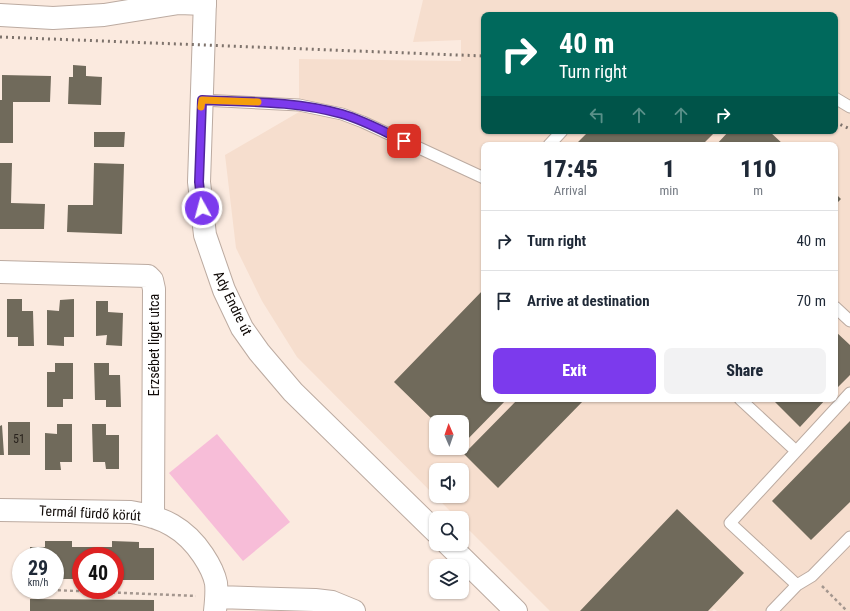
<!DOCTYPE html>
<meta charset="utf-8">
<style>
:root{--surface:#fff;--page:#f2f2f3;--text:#1f2937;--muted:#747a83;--line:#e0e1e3;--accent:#7c3aed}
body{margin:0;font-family:"Roboto Condensed",sans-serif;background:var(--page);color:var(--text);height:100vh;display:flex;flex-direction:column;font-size:15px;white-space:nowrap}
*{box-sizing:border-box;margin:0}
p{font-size:13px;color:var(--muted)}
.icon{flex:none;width:22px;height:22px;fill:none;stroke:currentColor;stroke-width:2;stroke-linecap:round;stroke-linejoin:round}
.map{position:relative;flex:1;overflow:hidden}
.side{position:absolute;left:481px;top:142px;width:357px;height:260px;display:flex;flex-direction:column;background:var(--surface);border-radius:8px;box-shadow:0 1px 3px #0004}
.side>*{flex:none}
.hud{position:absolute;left:481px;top:12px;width:357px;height:122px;border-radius:8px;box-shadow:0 1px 3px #0004;background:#00695c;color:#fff;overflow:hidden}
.needle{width:26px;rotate:358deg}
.fabs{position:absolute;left:429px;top:415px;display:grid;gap:8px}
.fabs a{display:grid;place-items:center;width:40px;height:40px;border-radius:8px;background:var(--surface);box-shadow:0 1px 3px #0004;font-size:20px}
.speed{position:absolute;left:12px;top:547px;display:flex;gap:8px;font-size:20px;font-weight:700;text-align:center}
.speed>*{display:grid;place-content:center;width:52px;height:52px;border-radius:50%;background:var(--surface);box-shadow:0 1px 3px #0004;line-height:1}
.speed small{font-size:10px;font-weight:400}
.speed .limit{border:6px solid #d22;background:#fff;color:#111}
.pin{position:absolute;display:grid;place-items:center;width:34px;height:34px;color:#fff;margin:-17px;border-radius:8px;box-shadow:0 2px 6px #0006}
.me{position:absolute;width:44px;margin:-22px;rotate:353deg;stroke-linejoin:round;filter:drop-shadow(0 0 3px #0008)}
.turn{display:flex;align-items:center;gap:14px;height:84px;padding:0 12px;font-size:18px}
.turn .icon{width:52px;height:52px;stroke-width:2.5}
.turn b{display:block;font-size:28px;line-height:34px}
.lanes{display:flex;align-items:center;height:38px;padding:0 12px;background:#0003;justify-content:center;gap:20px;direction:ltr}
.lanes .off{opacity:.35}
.eta{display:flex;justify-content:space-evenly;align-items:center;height:68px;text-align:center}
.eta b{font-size:24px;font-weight:800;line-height:28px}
.primary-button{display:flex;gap:8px;margin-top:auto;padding:8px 12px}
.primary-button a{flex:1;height:46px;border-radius:8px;background:var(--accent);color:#fff;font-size:16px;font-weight:800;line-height:46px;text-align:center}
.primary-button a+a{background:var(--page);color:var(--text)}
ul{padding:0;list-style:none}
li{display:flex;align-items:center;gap:12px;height:60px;padding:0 12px;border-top:1px solid var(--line)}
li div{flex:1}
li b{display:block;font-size:15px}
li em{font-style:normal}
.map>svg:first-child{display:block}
.built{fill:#f6dece;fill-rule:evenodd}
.green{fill:#f7bdd8}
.building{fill:#706a5b}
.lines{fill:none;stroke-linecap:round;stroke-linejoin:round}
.service-casing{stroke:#bcaba1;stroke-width:13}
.minor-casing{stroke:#bcaba1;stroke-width:24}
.tertiary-casing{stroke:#bcaba1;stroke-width:24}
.path{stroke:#a4978f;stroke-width:2.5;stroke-dasharray:3 3;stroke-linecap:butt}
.service{stroke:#fff;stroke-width:11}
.minor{stroke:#fff;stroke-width:22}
.tertiary{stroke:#fff;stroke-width:22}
.rail{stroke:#7e736c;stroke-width:3;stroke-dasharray:2 4;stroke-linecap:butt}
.route-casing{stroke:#51269a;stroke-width:10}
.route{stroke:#7c3aed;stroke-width:7}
.slow{stroke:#f59e0b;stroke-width:7}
.labels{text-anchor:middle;stroke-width:3.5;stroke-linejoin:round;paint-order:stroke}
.number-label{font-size:12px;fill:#29231d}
.street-label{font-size:14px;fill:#110b08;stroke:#fff}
</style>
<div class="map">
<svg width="850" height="611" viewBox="0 0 850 611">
<rect width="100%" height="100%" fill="#fbeadf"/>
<path class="built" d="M423,0H850V611H717L714,609L712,611H550L462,523V518H457L297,357L262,301L236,248L225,155L299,112V59L461,61V40L413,42ZM484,15H835V131H484ZM484,145H835V399H484ZM436,422H462V448H436ZM436,470H462V496H436Z"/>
<path class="green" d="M217,434L290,522L243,561L169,473Z"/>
<path class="building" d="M73,65L86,66V76L102,77L101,105L68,104L69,77H73Z
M2,75L51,76L50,102H13V143H0V100H2Z
M589,131H716L702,145H575Z
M729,131H769L784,145H716Z
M94,132H125L124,147H94Z
M0,163H12L11,203L45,204L44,229H0Z
M94,163L124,164L122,234L67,232L68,205H93Z
M835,193L841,199L835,205Z
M484,289V399H507L462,445V422H435L394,382Z
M7,299H22V311H33L34,346H18V337H7Z
M74,299V337H64V346L47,345V310L59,311L60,300Z
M96,301H108V312L123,313L122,346L106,345L107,335L96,336Z
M835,331L850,345V375L835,390Z
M55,363H73V399H63V407H47V372H55Z
M94,363H109V375H120L121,407H106V400H95Z
M518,399H585L498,488L464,454Z
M772,399H826L800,427Z
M850,421V502L811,540L772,501Z
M8,422H30V455H8Z
M57,424H72V462H60L61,470H45V433L57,434Z
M92,424H106V435H119V469H106L105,462H93Z
M2,425L4,455H0V426Z
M677,509L744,573L708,611H580Z
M45,541H72V547H112V541L139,542V548H154V580H115V556H81V579H55V556H30V547H45Z
M30,599L154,600V611H30Z"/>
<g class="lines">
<defs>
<path id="service" d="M835,98L850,107
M202,100L299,105L342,114L363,122L484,178
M549,145L562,131
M835,307L850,321
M740,399L796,451
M797,585L730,523L850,393
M772,611L797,585L812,576L850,537"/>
<path id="minor" d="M0,15L53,18L104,15L179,3L205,4
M0,272L148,276L152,280L154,289L153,517
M0,510L131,512C163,517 185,528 203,555C209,564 214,573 216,583C217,592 216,602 215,611
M217,597L315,600L332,602L354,611"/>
<path id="tertiary" d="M205,0L199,182L205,235L224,290L242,328L259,352L293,392L436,532
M448,544L516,611"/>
</defs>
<use href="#service" class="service-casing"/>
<use href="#minor" class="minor-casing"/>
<use href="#tertiary" class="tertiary-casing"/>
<path class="path" d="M822,586L847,611
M52,590L196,596"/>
<use href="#service" class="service"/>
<use href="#minor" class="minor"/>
<use href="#tertiary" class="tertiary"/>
<path class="rail" d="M0,37L484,56
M835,122L850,129"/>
</g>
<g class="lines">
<defs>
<path id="route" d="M202,208L199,182L202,100C248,102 296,101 342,114C363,120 383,131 404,141"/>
</defs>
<use href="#route" class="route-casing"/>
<use href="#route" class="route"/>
<path class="slow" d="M201,107L202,100L258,102"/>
</g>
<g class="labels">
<g class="number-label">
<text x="19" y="443">51</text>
</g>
<g class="street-label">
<text transform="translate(233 303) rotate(64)" y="5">Ady Endre út</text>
<text transform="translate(154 345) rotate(-90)" y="5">Erzsébet liget utca</text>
<text transform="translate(90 513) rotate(3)" y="5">Termál fürdő körút</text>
</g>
</g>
</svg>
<div class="fabs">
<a><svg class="needle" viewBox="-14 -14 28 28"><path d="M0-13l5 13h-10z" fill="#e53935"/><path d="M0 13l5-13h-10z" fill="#747a83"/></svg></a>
<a><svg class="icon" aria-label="sound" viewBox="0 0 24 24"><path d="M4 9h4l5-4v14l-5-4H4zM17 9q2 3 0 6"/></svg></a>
<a><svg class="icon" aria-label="search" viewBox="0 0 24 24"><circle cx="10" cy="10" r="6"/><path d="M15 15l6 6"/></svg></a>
<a><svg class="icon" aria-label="layers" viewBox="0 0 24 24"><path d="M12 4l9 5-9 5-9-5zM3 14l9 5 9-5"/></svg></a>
</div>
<div class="speed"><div>29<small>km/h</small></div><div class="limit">40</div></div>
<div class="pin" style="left:404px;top:141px;background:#d93025"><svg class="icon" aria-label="arrive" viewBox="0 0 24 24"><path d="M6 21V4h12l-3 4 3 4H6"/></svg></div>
<svg class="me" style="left:202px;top:208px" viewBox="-20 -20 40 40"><circle r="17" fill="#7c3aed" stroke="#fff" stroke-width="3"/><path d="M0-11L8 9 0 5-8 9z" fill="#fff"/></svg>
<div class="hud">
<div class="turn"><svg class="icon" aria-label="right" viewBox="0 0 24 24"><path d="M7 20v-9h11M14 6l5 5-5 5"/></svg><div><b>40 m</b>Turn right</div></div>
<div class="lanes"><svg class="icon off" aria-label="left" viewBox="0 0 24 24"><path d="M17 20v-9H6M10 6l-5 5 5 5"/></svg><svg class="icon off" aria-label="ahead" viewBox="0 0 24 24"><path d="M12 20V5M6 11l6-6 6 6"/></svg><svg class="icon off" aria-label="ahead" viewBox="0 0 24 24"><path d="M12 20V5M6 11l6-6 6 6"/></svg><svg class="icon" aria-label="right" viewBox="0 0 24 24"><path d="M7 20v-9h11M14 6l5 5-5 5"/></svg></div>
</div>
<section class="side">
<div class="eta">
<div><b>17:45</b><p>Arrival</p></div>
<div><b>1</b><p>min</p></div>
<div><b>110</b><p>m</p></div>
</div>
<ul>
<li><svg class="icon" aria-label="right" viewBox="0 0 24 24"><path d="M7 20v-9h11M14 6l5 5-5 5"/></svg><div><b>Turn right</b></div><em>40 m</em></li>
<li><svg class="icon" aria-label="arrive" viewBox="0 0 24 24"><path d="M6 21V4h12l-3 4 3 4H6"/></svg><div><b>Arrive at destination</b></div><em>70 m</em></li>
</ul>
<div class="primary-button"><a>Exit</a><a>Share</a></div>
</section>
</div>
